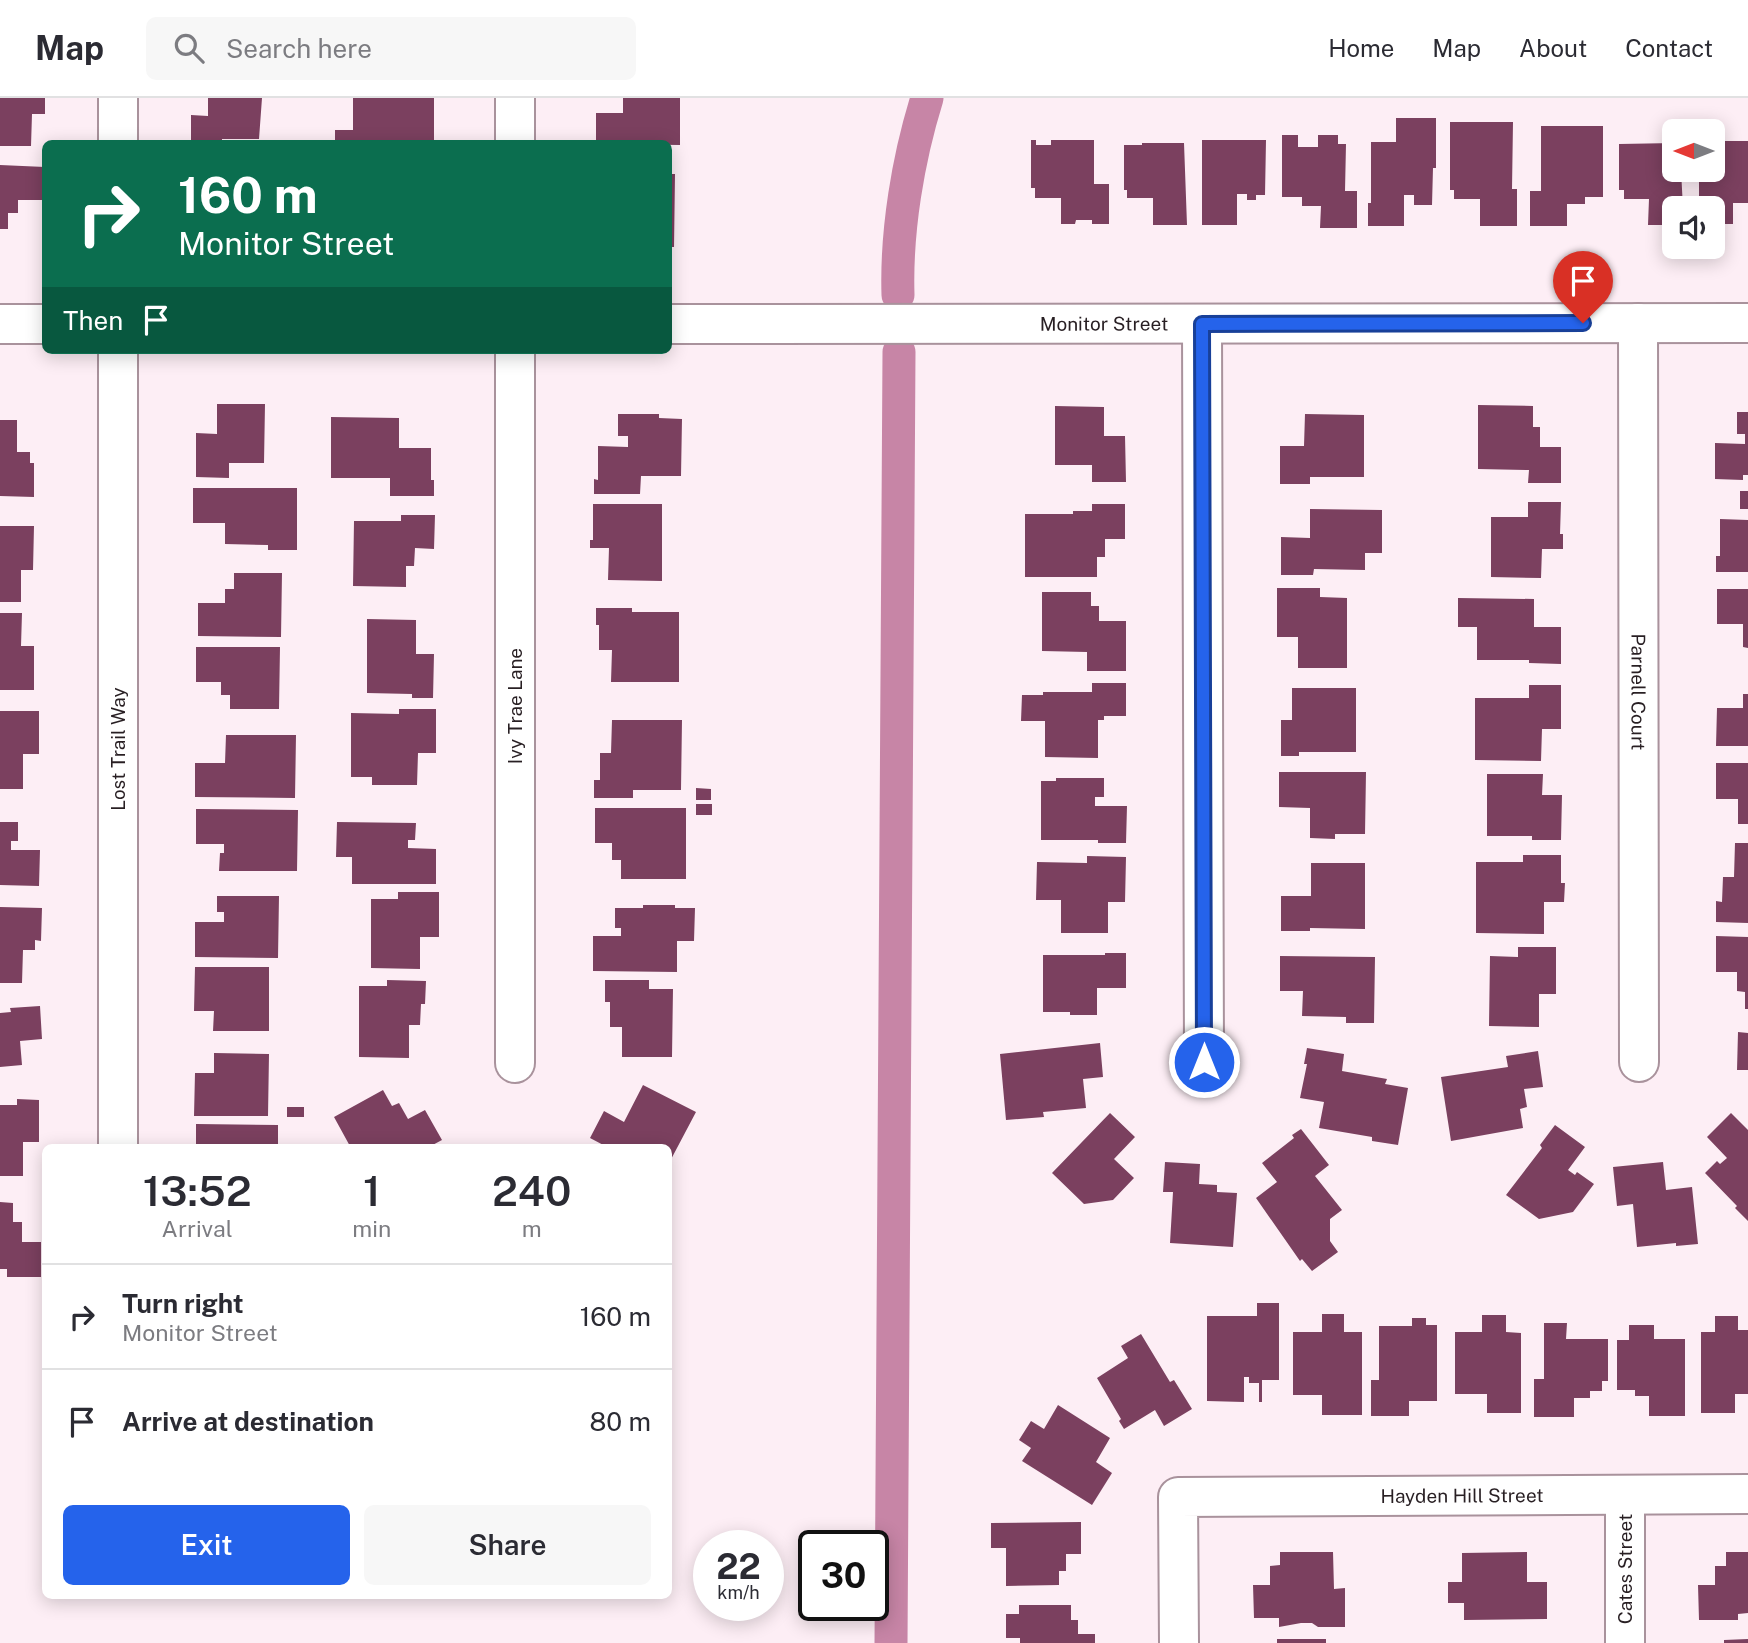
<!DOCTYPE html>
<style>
:root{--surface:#fff;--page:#f7f7f7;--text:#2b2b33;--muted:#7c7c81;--line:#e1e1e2;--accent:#2563eb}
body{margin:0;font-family:"Public Sans",sans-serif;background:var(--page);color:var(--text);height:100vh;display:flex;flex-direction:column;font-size:26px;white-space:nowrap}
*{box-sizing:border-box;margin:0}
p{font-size:23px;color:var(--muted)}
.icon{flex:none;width:38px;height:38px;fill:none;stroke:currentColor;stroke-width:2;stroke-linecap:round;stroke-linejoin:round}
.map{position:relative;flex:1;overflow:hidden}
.panel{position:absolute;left:42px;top:1046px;width:630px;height:455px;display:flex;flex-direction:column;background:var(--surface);border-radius:10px;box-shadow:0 4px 18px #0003}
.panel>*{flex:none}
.guide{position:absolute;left:42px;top:42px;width:630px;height:214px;border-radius:10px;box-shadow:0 4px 18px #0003;background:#0b6e4f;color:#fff;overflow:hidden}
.needle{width:46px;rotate:270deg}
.buttons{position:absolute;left:1662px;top:21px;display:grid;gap:14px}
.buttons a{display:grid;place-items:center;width:63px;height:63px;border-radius:10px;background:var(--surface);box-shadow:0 4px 18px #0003;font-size:35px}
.speed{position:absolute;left:693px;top:1432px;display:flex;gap:14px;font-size:35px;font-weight:700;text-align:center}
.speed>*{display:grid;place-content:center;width:91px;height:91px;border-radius:50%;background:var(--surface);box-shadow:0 4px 18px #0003;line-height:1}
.speed small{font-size:18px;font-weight:400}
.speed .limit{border:4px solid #111;border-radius:10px;background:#fff;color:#111}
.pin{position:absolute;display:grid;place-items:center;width:60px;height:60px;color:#fff;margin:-72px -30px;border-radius:50% 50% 50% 0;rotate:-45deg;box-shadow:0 0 7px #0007}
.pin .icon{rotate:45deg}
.me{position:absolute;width:77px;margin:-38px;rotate:0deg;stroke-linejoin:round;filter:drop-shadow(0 0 5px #0008)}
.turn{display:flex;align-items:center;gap:24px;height:147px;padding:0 21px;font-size:32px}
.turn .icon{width:91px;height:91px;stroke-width:2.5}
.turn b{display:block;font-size:49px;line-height:60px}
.then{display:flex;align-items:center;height:66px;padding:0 21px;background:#0003;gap:14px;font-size:26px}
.eta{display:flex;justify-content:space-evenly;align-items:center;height:119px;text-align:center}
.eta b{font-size:42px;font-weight:600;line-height:49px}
.action{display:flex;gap:14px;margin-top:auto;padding:14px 21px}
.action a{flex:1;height:80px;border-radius:10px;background:var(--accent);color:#fff;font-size:28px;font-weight:600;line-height:80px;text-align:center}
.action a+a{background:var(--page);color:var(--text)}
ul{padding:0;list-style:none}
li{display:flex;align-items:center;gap:21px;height:105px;padding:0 21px;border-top:2px solid var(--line)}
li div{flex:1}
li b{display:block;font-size:26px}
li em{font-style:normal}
header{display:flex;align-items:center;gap:42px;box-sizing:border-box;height:98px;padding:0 35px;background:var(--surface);border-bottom:2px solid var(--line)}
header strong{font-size:33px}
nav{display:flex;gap:38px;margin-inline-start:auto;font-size:24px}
.search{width:490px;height:63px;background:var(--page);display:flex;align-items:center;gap:18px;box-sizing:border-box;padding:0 24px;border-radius:10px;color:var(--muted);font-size:26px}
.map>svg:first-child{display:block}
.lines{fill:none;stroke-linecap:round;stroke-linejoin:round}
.canal{stroke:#c785a6;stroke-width:33}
.building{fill:#7b405f}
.minor-casing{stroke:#a9929c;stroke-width:42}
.minor{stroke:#fff;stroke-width:38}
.route-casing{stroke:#184099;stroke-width:18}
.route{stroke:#2563eb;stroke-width:12}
.labels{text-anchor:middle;stroke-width:7;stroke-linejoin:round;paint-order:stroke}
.street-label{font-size:19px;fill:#281f23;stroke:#fff}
</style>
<header>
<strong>Map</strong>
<div class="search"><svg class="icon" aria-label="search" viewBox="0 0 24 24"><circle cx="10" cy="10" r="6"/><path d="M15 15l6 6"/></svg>Search here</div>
<nav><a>Home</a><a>Map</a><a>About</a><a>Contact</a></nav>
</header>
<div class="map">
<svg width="1748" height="1545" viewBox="0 0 1748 1545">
<rect width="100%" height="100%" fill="#fdeef5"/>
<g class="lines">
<path class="canal" d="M898,197C896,133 908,61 927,0
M891,1545L899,254"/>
</g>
<path class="building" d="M0,0H45V16H32L31,48H0Z
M208,0H262L259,41H222V46H191V17L208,18Z
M353,0H434V46H335V32H353Z
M623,0H680V47L596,46V15H623Z
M1396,20H1436V70H1433L1432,107H1414V97H1404V128H1368V105H1371V44H1396Z
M1450,24H1513L1512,91H1517V128H1480V101H1454V92H1450Z
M1541,28H1603V99H1585V106H1567V128H1530V93H1541Z
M1282,37H1298V49H1318V37H1338V46H1346L1345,93H1357V130H1320L1321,108H1302V99H1282Z
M1031,42H1036V47H1051V42H1094V86H1109V126H1092V122H1076L1075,126H1061V100H1035V90H1031Z
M1202,42H1266L1265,97H1256V102H1247V96H1237V127H1202Z
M1713,43H1748V105H1733V126H1713V110H1699V72H1713Z
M1142,45H1184L1187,127H1153V100H1127V92H1124V47H1142Z
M1675,45V72H1681L1683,110H1675V127H1648L1649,101H1624V92H1619V46Z
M0,67L45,69V102H18V115H8V131H0Z
M668,76H675L674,149H668Z
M217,306H265L264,365H229V380L196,379V335L217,336Z
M1478,307L1533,308V329H1540V349H1561V385H1528L1529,372L1478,371Z
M1055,308L1104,309V338H1125L1126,384H1092V367H1055Z
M1737,314H1748V377H1743V382L1715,381V345L1745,346V336H1737Z
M618,316H659V320L682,321L681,378H641L640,396H594V381L598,382V348L628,349V338H618Z
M1305,316L1364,317V379H1310V386H1280V348H1304Z
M331,319L399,320V350H431V382H434V398H390V380H331Z
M0,322H17V354H30V365H34V399L0,398Z
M193,390H297V452H268V447L225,446V425H193Z
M1740,393H1748V411H1740Z
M1528,404H1561L1560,436H1563V451H1542L1541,480L1491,479V419H1528Z
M593,406H662V483L608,482L609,450H590V442H593Z
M1092,406H1125V441H1105V459H1097V479H1025V416H1073V413H1092Z
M1310,411L1382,412V455H1365V472L1314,471L1313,477H1281V439L1310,440Z
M401,417H435L434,451L415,450L414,468H406V489L353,488L354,423H401Z
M1720,421L1748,422V474H1716V458H1720Z
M0,428H34L33,472H21V504H0Z
M234,475H282L281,539L198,538V505H225V491H234Z
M1277,490H1320V499L1347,500V570H1298V539H1277Z
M1717,491H1748V550L1743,549V526H1717Z
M1042,494H1091V508H1099V523H1126V573H1087V554L1042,553Z
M1458,500L1534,501V529H1561V566L1529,565V562H1477V529H1458Z
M596,510H632V514H679V584H611L612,552H599V527H596Z
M0,515H22L21,548H34V592H0Z
M367,521L416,522V556H434L433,600H412V596L367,595Z
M196,549H280L279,611H230V597H221V584H196Z
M1092,585H1126V618H1104V622H1098V660L1045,659V623H1021L1022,597H1043V594H1092Z
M1529,587H1561V631H1542L1541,663L1475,662V600H1529Z
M1292,590H1356V654H1299V658H1281V622H1292Z
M1743,596H1748V648H1716L1717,610H1743Z
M399,611H436V655H418L417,687H372V679H351V615L399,616Z
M0,613H39V656H23V691H0Z
M612,622H682L681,692H633V700H594V682H600V655H611Z
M226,637H296L295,700L195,699V665H225Z
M1716,665H1748V726H1738V701H1716Z
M1279,674H1366L1365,736H1335V741L1310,740V710L1279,709Z
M1487,676H1543L1542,697H1562L1561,742H1532V738H1487Z
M1056,680H1104V699H1095V708H1127L1126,745H1098V742H1041V683H1056Z
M696,690L711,691V702H696Z
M696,706H712V717H696Z
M595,710H686V781H621V762H612V745H595Z
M196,711L298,712L297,773H219L220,755H224V746H196Z
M0,724H18V743H11V752H40L39,788L0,787Z
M337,724L416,725L415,742H408V750L436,751V786H352V759H336Z
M1735,745H1748V825L1716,824V803L1722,804L1723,779H1734Z
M1523,757H1561V785H1565L1564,804H1544V836L1476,835V764H1523Z
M1087,758L1126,759L1125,804H1108V835H1061V802H1036L1037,764L1087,765Z
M1311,765H1365V831L1310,830V833H1281V798H1311Z
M398,794H439V839H420V871L371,870V801H398Z
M217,798H279L278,860L195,859V824H224V814H217Z
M643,807H675V810H695L694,843H677V874L593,873V838H621V830H615V810H643Z
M0,809L42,810L41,843L35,842V852H23L22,885H0Z
M1716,838L1748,839V911H1745V894L1737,893V874H1716Z
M1518,849H1556V896H1539V929L1489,928L1490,858L1518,859Z
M1105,855H1126V890H1097V917H1070V914H1043V857H1105Z
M1280,858L1375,859L1374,925H1346V919L1302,918L1303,893H1280Z
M195,869H269V933H213L214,913H194Z
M387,882L426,883L425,906H421L420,927H409V960L359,959V888H387Z
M605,882H649V891H673L672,959H622V929H610V904H605Z
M40,908L42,941L20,943L22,967L0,969V915L11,914L10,910Z
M1738,934L1748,935V972H1737Z
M1100,945L1103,979L1083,981L1086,1010L1043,1014L1044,1019L1006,1022L1000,956Z
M1307,950L1344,956L1342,973L1387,981L1385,986L1408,990L1398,1047L1372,1043V1039L1319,1030L1324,1004L1300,1000L1307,966H1304Z
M1538,953L1543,989L1524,991L1527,1009L1520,1011L1523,1030L1451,1043L1441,979L1508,969L1506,958Z
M214,955L269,956L268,1018H194L195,975H214Z
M643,987L696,1014L668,1067V1050H631L624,1047L622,1050H609L590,1040L604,1013L624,1024Z
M383,992L392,1008L399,1005L408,1021L425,1012L442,1042L427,1050H351L334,1019Z
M17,1001L39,1002V1044H23V1078H0V1007H17Z
M287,1009H304V1019H287Z
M1110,1015L1135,1039L1114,1061L1134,1080L1113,1102L1084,1106L1052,1075Z
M1731,1015L1748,1032V1123L1735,1110L1737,1108L1705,1075L1717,1063L1720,1066L1727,1060L1707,1039Z
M196,1026L278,1027V1050H196Z
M1555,1027L1585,1049L1568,1072L1575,1077L1577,1074L1594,1086L1573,1114L1539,1121L1506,1097L1542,1050L1540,1047Z
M1301,1031L1329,1067L1315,1078L1342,1112L1330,1121V1143L1338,1154L1312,1173L1302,1161L1300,1163L1256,1100L1277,1084L1262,1065L1294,1040L1292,1037Z
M1165,1064L1200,1066L1199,1086L1217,1087V1094L1237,1095L1233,1149L1170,1145L1173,1094H1163Z
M1663,1064L1666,1092L1692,1089L1698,1146L1676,1148V1145L1637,1149L1633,1106L1617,1108L1613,1069Z
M0,1104L13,1105V1124H22V1144H41V1179H7V1171H0Z
M1257,1205H1279V1282H1262V1304H1259V1285H1249V1279H1244V1304L1207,1303V1218H1257Z
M1322,1216H1344V1234H1362V1317H1322V1297H1293V1234H1322Z
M1482,1217H1506V1234L1521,1235V1315H1487V1296H1455V1234H1482Z
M1715,1218H1738V1232H1748V1296H1735V1315H1701V1234H1715Z
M1412,1220H1426V1227H1437V1303H1409V1318H1371V1282H1379V1228H1412Z
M1544,1225H1567L1566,1241H1608V1283H1602V1293H1590V1300H1574V1319H1534V1281H1544Z
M1629,1227H1654V1241H1685V1318H1649V1298H1635V1292H1617V1242H1629Z
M1141,1236L1170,1284L1174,1282L1192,1311L1164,1328L1155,1312L1124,1331L1119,1323L1121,1321L1097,1280L1128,1260L1121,1248Z
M1058,1307L1110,1340L1096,1364L1112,1375L1092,1407L1022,1363L1031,1350L1019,1342L1031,1323L1044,1331Z
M1081,1424V1456H1066V1473H1059V1487L1006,1488V1450H991V1425Z
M1280,1454H1333L1334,1491L1345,1490V1529H1318L1312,1525H1301L1279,1529V1520H1254L1253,1487H1270V1468L1280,1467Z
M1527,1454V1484H1547V1521L1464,1522V1505H1448V1484H1462V1455Z
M1726,1454H1748V1515L1738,1516V1522H1699L1698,1487H1715V1468H1726Z
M1019,1507H1071V1522H1078V1536H1095V1545H1020V1540H1006V1516H1019Z
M1277,1541H1326V1545H1277Z
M1748,1541V1545H1724V1542Z"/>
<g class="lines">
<defs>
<g id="minor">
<path d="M118,0V46"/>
<path d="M515,0V46"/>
<path id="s1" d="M1638,225L1639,964"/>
<path d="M0,226H46"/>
<path id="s2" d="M668,226L1748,225"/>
<path d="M1202,226L1204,964"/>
<path d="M118,252V1050"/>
<path d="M515,252V965"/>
<path d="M1625,1397V1545"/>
<path id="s3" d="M1179,1545L1178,1399L1748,1396"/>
</g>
</defs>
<use href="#minor" class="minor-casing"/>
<use href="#minor" class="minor"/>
</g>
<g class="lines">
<defs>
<path id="route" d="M1204,964L1202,226L1583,225"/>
</defs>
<use href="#route" class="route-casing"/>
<use href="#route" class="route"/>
</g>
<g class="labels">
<g class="street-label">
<text dy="7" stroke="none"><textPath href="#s2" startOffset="436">Monitor Street</textPath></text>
<text dy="7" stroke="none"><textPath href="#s1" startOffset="369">Parnell Court</textPath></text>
<text transform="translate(515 608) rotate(-90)" y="7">Ivy Trae Lane</text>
<text transform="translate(118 651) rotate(-90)" y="7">Lost Trail Way</text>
<text dy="7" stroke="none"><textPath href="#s3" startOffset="430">Hayden Hill Street</textPath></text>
<text transform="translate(1625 1471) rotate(-90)" y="7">Cates Street</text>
</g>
</g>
</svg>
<div class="buttons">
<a><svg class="needle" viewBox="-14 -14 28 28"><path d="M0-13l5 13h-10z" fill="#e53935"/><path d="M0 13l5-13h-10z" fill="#7c7c81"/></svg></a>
<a><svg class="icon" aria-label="sound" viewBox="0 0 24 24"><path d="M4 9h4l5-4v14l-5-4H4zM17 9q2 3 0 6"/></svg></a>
</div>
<div class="speed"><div>22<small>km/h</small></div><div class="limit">30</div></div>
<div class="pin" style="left:1583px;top:225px;background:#d93025"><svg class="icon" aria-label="arrive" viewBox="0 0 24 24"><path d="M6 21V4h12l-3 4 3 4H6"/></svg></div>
<svg class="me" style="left:1204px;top:964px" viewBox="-20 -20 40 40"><circle r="17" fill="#2563eb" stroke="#fff" stroke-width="3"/><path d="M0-11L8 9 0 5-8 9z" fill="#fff"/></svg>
<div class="guide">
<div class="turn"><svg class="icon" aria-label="right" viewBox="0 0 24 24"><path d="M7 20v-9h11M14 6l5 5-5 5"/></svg><div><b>160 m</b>Monitor Street</div></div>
<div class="then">Then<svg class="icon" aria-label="arrive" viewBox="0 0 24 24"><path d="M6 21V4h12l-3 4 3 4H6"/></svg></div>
</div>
<section class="panel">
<div class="eta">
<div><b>13:52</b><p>Arrival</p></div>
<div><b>1</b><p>min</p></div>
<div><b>240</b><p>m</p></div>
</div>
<ul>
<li><svg class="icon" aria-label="right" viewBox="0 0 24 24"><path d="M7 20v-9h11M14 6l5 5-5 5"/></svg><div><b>Turn right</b><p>Monitor Street</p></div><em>160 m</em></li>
<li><svg class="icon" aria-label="arrive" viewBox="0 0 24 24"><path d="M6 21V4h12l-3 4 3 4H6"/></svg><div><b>Arrive at destination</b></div><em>80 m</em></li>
</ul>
<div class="action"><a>Exit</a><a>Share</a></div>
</section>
</div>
